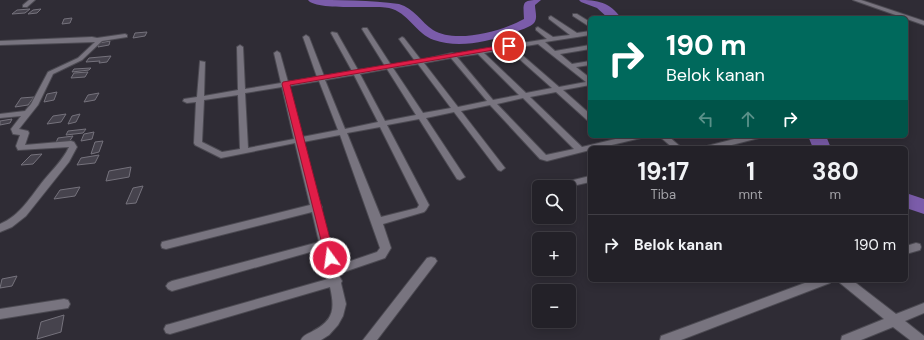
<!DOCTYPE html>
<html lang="id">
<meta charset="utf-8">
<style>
:root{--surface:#232128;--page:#2b2930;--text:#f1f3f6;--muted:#a3a3a8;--line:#403e45}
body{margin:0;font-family:"DM Sans",sans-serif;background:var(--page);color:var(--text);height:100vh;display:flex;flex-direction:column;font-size:15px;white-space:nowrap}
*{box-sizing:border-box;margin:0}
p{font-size:13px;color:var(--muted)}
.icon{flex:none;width:22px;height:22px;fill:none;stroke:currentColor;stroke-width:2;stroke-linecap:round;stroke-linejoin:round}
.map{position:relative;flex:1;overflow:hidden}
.details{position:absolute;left:588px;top:146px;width:320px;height:136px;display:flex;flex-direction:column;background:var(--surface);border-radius:6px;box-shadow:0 2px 10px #0003,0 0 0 1px var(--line)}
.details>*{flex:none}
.hud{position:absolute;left:588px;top:16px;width:320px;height:122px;border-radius:6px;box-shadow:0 2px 10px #0003,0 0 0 1px var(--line);background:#00695c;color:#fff;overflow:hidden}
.tools{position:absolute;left:532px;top:180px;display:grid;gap:8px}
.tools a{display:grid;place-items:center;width:44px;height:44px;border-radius:6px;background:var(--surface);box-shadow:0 2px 10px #0003,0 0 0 1px var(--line);font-size:20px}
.pin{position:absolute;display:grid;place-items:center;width:34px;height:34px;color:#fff;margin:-17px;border:2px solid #fff;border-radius:50%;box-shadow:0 1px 4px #0007}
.me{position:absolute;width:44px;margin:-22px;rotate:346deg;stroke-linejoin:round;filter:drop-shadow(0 0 3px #0008)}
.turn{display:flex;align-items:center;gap:14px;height:84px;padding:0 12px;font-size:18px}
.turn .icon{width:52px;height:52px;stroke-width:2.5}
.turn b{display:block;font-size:28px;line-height:34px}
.lanes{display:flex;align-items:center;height:38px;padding:0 12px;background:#0003;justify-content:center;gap:20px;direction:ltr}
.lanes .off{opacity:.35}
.eta{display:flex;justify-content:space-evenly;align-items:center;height:68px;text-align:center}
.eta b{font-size:24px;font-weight:700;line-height:28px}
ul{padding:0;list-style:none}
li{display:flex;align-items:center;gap:12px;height:60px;padding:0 12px;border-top:1px solid var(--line)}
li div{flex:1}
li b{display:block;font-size:15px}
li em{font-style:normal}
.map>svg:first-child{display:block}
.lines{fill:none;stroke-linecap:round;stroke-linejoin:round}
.river{fill:#7b5caa;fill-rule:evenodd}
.building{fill:#46434d;stroke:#75727c}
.street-casing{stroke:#4c4a52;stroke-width:2}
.street{fill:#78747f;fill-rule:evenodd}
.route{fill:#e11d48;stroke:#92132f}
</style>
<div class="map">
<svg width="924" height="340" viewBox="0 0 924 340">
<rect width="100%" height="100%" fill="#2f2c35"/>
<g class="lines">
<path class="river" d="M308,0C338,0 371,0 399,4C414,8 421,22 433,30C456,44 502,31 524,19C523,1 522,0 541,0L535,5C535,11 538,18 534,23C530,27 523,29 518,31C492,41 460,49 434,40C416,34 408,12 389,8C373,5 316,11 308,0Z
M579,0C597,0 610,2 621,18H608L597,8L581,2Z
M808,136H826L831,148H813Z
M906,193L924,199V214L906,208Z"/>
</g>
<path class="building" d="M30,9L25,13L12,14L17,10Z
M41,9L37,13L28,14L33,10Z
M72,18L70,23L62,24L64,19Z
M147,32L145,36L133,38L135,33Z
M110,41L109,45L98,47L99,43Z
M111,56L107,62L99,63L100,61L86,62L89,58Z
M91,68L89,70L72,72L74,69Z
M88,72L85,77L71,78L74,73Z
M57,92L54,100L44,102L47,94Z
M99,93L95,100L84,102L88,95Z
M34,97L28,105L15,107L21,98Z
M66,114L61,122L47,124L53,116Z
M80,114L76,122L68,124L72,116Z
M12,119L10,123L0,125V121Z
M86,129L83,133L66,135L68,131Z
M94,132L92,139L81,141L84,134Z
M73,136L69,142L55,145L58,138Z
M103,141L99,152L91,154L95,142Z
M42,154L33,164L21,165L31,155Z
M99,155L95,163L77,165L81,158Z
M131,167L129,177L106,181L109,171Z
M143,186L136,203L126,204L133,188Z
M80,187L75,196L54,199L60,190Z
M17,276L12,286L0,288L2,279Z
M64,315L61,332L37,339L41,322Z"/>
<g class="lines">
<defs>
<path id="street" d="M29,0H35L27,7H23V5Z
M853,0H861L924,21V25Z
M573,14H577L590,22V27L573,16Z
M551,16L577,33L590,31V35L545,42L555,51L590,45V49L560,54L572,64L590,61V65L576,67L590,78V85L563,90L590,114V120H587L556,92L530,97L582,147L628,136H642L641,138L599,148H590V150L547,161L540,159L490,105L461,111L505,168L501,171L498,170L454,112L426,118L465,177L460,180L457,179L419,119L387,125L429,205L426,210L424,212L383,224L391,248L385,258L338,274L342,281L341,283L346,304L343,316L338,325L329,335L321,340H301C303,335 308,334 313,331C334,320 335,309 330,287L170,334L166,333L164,329L166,325L170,324L328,279L321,249L172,291L168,289L166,286L168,283L172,281L319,242L312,212L166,249L162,248L161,245L162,242L310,205L295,143L221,158L195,145L194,143L196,102L187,103L183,101L184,99L197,97L200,61L205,62L204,96L238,90L237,47L240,45L243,47L245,89L281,83L274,53L277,51L280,53L288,82L317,77L303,37L306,35L309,37L324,76L352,71L331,33L332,32L337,33L358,70L385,66L362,29L363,28H367L391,65L415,61L399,39L402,37L404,38L421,60L452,53L455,54L547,39L536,30V28L538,27L553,37L570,35L549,19V17ZM538,44L586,82L559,87L514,48ZM508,49L552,88L526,93L484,53ZM478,54L519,95L493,100L457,57ZM451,58L487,101L458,107L424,63ZM418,64L451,108L423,113L393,68ZM387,69L416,115L385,121L360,74ZM354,75L378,122L345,129L325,80ZM319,81L338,130L302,137L289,86ZM282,87L294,139L248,148L245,93ZM238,95L240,149L222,152L202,142L204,100ZM523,98L574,149L546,155L497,104ZM380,127L419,205L417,208L381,217L347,133ZM340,135L380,248L377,252L336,266L321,209L322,207L320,204L303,142Z
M125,34L127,35V37L102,41L82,60L53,74L38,105L19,129L28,131L29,133L25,145L71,141L74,142L77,147L69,162L26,216L12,227L0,232V224C20,216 31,196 44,180C53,169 63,160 69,147L18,150L16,146L20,135L13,134L11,129L21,116L0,118V114L25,111L31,104L48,72L78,58L95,42L0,45V41L92,37L97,38Z
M659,136H668L682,148H673Z
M746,136H760L759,138L720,148H706L707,146Z
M590,176V182L568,187L563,184L565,182Z
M916,243L920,244L921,247L920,250L906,254V246Z
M431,257L435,258L437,261L435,264L377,340H363L427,258Z
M813,280H832L830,283L681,340H660L661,336Z
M838,280H852L896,314L924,303V313L905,321L924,336V340H910L893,327L861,340H841L842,336L884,319L840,283Z
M64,299L68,300L70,304L68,308L0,319V309Z"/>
</defs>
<use href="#street" class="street-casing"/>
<use href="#street" class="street"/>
</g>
<path class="route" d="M509,44L512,46L511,47L290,85L335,258L334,260L330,262L326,260L282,84L283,82Z"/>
</svg>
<div class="tools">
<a><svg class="icon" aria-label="search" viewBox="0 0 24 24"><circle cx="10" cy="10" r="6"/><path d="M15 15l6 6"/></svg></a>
<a>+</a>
<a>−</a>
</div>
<div class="pin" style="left:509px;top:46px;background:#d93025"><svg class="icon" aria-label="arrive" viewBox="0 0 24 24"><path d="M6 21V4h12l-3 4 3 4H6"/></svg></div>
<svg class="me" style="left:330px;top:258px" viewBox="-20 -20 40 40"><circle r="17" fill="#e11d48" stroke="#fff" stroke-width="3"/><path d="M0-11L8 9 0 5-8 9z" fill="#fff"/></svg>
<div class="hud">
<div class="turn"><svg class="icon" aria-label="right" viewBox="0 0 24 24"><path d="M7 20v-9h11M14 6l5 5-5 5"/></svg><div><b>190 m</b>Belok kanan</div></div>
<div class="lanes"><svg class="icon off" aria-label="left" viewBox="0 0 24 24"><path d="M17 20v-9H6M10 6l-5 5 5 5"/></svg><svg class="icon off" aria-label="ahead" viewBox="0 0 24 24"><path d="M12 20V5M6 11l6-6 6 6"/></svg><svg class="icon" aria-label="right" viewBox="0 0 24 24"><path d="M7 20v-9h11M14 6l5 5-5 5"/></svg></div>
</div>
<section class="details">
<div class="eta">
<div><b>19:17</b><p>Tiba</p></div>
<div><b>1</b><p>mnt</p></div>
<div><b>380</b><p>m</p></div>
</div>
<ul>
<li><svg class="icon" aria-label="right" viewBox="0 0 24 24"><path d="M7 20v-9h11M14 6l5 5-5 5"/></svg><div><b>Belok kanan</b></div><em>190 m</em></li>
</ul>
</section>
</div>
